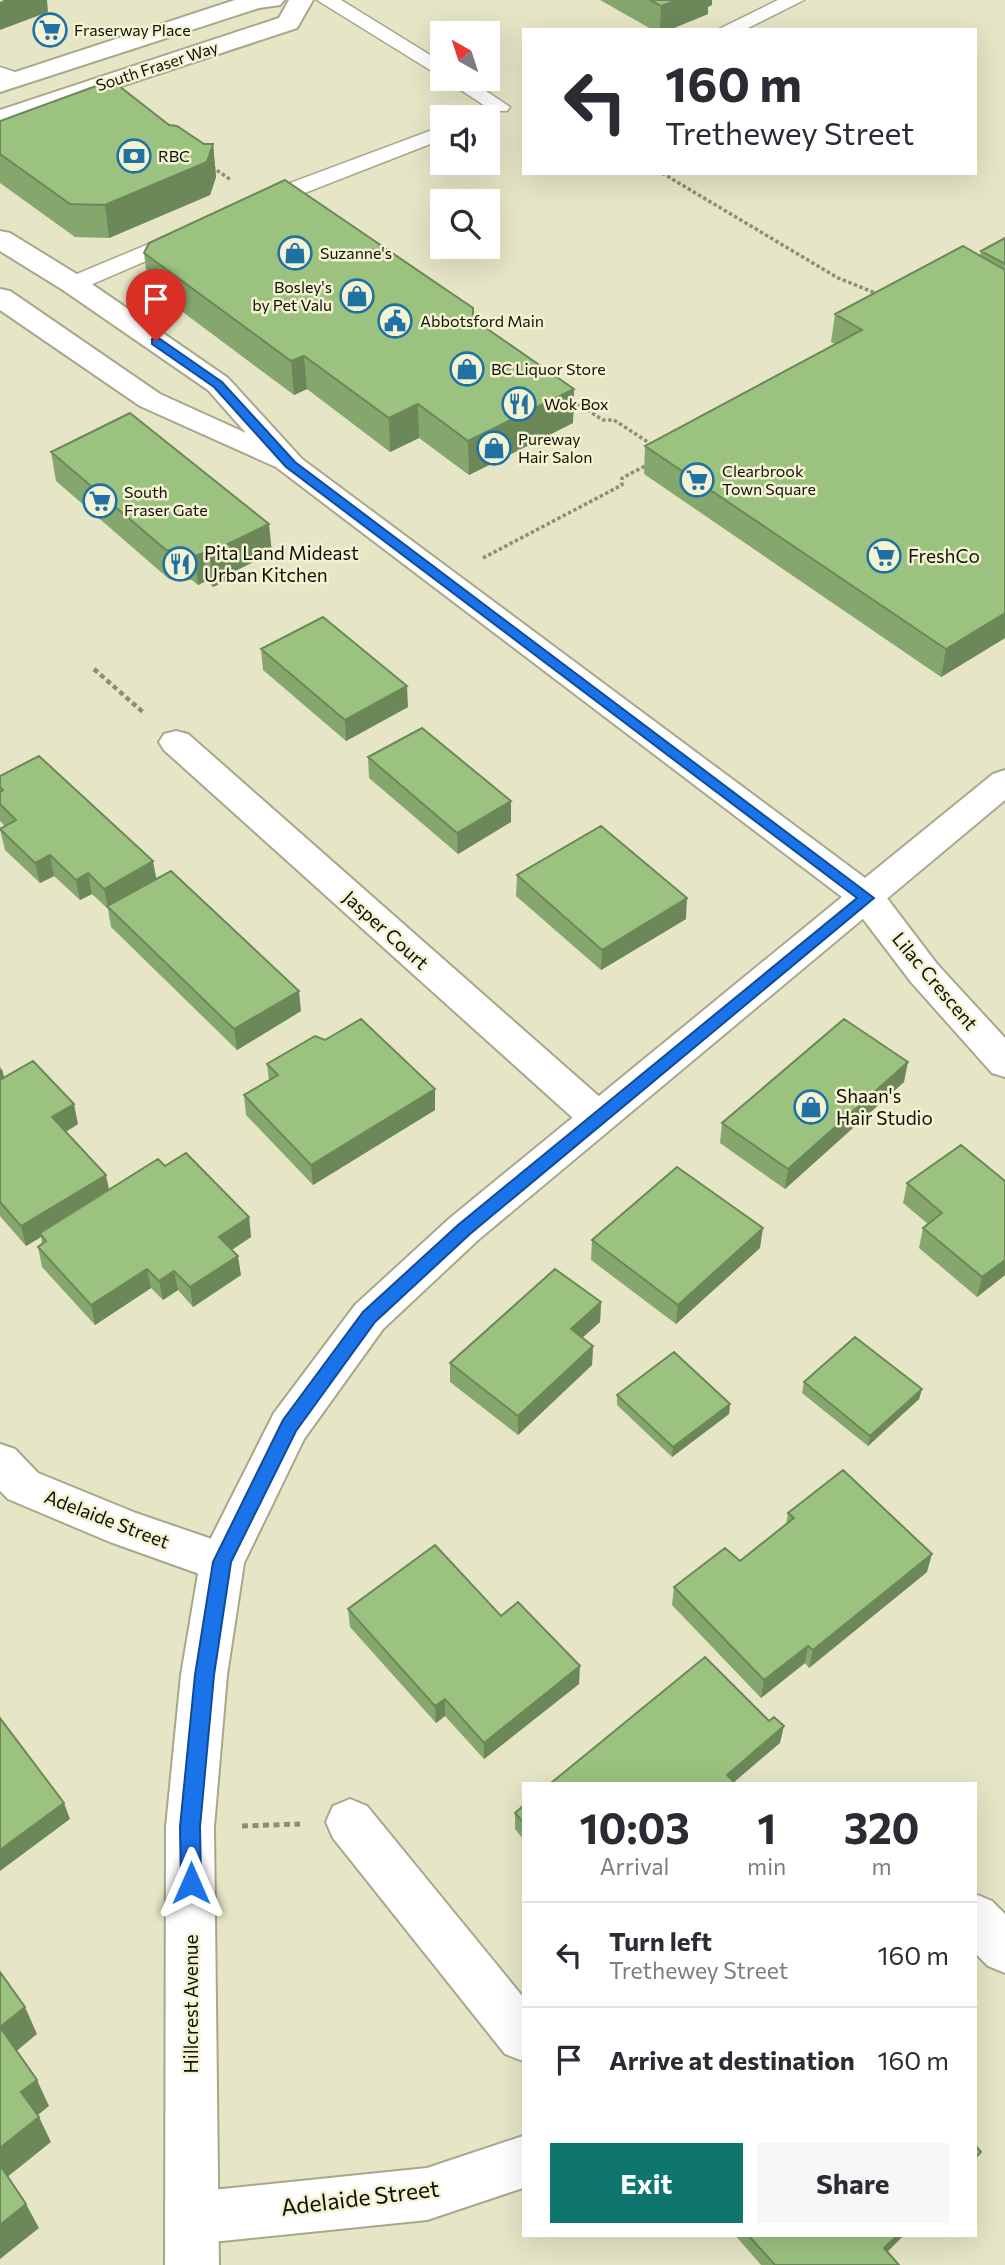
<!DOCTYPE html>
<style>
:root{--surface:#fff;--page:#f7f7f7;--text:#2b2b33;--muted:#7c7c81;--line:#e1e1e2;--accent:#0f766e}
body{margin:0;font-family:Commissioner,sans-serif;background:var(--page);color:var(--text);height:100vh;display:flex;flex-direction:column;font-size:26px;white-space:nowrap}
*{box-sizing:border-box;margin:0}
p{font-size:23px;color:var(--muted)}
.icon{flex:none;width:38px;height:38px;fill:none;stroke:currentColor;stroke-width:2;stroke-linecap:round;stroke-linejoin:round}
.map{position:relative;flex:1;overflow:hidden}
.side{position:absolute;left:522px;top:1782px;width:455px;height:455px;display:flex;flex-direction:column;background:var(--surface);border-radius:0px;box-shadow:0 7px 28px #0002}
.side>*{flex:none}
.guide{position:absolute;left:522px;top:28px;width:455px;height:147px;border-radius:0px;box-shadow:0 7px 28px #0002;background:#fff;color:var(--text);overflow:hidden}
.needle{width:46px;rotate:321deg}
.controls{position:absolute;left:430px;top:21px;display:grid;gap:14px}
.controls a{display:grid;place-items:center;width:70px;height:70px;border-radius:0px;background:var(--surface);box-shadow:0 7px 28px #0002;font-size:35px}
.pin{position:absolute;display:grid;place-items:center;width:60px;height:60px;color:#fff;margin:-72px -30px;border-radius:50% 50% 50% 0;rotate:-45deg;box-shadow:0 0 7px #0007}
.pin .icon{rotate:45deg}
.me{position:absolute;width:77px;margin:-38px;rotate:0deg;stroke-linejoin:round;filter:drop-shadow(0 0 5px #0008)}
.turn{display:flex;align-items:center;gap:24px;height:147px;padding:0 28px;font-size:32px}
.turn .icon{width:91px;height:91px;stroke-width:2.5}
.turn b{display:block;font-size:49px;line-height:60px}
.eta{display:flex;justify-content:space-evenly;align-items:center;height:119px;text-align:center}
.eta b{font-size:42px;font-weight:700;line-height:49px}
.primary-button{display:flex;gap:14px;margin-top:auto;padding:14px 28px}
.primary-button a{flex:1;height:80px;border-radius:0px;background:var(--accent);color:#fff;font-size:28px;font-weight:700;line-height:80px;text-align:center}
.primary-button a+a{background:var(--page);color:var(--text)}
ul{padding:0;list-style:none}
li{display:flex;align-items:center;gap:21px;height:105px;padding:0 28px;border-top:2px solid var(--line)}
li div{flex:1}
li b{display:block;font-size:26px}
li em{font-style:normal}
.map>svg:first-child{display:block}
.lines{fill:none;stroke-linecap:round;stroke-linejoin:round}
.service-casing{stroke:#a8a78b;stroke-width:3}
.minor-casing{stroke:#a8a78b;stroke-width:4}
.tertiary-casing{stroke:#a8a78b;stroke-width:4}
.secondary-casing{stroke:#a8a78b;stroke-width:4}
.path-far2{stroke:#8e8e77;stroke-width:3.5;stroke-dasharray:3.5 2.5;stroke-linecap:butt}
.path-far1{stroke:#8e8e77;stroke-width:4.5;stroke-dasharray:5 3.5;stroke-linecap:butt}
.path{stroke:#8e8e77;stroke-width:5;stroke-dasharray:6 4.5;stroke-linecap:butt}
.service{fill:#fff;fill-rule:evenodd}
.minor{fill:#fff;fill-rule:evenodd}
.tertiary{fill:#fff;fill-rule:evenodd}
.secondary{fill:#fff;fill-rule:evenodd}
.wall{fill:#85a76d}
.shaded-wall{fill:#6c8859}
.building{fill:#9bc27f;stroke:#6c8859;stroke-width:2}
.route{fill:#1a73e8;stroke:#114b97;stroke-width:2}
.labels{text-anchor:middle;stroke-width:5;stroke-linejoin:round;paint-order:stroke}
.far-poi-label{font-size:16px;fill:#101006;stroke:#f3f2d3;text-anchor:start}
.far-street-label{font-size:16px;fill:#101006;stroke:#f3f2d3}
.poi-label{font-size:19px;fill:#101006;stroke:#f3f2d3;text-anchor:start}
.street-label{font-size:19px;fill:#101006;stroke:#f3f2d3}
.near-street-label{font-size:23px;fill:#101006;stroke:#f3f2d3}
</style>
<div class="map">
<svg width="1005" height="2265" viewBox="0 0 1005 2265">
<rect width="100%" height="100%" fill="#e6e5c6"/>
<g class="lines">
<defs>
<path id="service" d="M317,0H341L443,63V78Z
M778,0H804L744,30H717Z
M0,67L24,75L27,79L17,85L0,80Z
M444,79H468L510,107L507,111H493Z
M443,126V139L266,208H250L247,203L250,198Z
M182,230L193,237L190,242L81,289H65L62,284L65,279Z"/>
<path id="minor" d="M176,731L188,734L611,1107L616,1117L611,1127L597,1132L583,1127L164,750L159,742L164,734Z
M867,885L880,889L937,964L1005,1038V1077L992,1073L911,982L854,907L849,898L854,889Z
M0,1444L15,1449L38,1473L136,1513L238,1548L244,1562L238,1576L222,1582L110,1542L8,1499L0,1491Z
M350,1799L367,1806L523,1997V2061L505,2054L333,1838L326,1822L333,1806Z
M975,1894L992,1901L1005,1914V1973L988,1966L975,1953Z
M523,2136V2188L427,2220L193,2244L174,2237L167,2218L174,2199L193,2192L427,2168Z"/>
<path id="tertiary" d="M0,231L10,233L83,278L228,378L302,459L865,878L993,774L1005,770V800L478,1240L383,1329L304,1439L244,1563L227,1675L214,1827L219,2265H165L166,1827L181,1675L200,1562L206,1548L274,1413L355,1305L450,1218L842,897L276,467L140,406L0,310V289L10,291L160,394L246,433L208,390L63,290L0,251Z"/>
<path id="secondary" d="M235,0H284L280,5L259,8L0,92V77Z
M289,0H313L297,28L0,126V110L279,18Z"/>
</defs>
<use href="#service" class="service-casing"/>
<use href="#minor" class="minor-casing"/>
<use href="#tertiary" class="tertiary-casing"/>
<use href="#secondary" class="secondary-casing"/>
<path class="path-far2" d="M212,167L231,180
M662,173L838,278L878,294
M572,400L603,420H614L654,446
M483,558L622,485V478L649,464"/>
<path class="path-far1" d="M94,669L144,713"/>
<path class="path" d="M242,1826L300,1824"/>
<use href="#service" class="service"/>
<use href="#minor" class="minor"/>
<use href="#tertiary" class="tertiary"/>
<use href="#secondary" class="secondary"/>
</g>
<path class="wall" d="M600,0H712V5L708,7V14L669,30H653Z
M0,121L169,125L204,144H213L216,177L210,195L109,238L75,237L0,183Z
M1005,238V638L941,677L644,474L645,446L835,344L831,342L835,314L980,256L981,251Z
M144,253L473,319L574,389L573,423L469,475L419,438L390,452L307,389L294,395L148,286Z
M51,452L272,553L235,571L236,576L213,587L206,581L198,585L192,580L169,579L56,481Z
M261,649L408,707L346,741L263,670Z
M368,757L511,801V822L458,854L369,778Z
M0,776L156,879L301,1011L237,1050L111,927L108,909L92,894L80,900L54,876L40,883L5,850L0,829L5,826L0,821Z
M517,875L686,919L601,970L516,896Z
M267,1064L435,1110L313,1185L246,1115L244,1095L269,1080Z
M0,1066L4,1077L78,1124L66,1132L109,1190L165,1166L249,1217L251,1237L232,1250L241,1275L193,1307L178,1290L163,1300L151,1288L95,1325L42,1267L38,1247L42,1244L41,1237L26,1246L0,1216Z
M904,1082L785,1189L720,1143L722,1123Z
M1005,1181V1275L977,1297L919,1248L923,1228L928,1224L903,1203L907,1183Z
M592,1240L760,1248L676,1324L591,1260Z
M601,1302L600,1322L582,1337L593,1346L592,1365L518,1435L450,1382V1363Z
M804,1382L922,1389L919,1399L868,1446L802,1393Z
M617,1395L730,1404L729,1414L672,1457L617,1405Z
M788,1513L927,1572L809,1668L805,1663L761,1698L672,1605L674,1587L740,1561L786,1525Z
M348,1609L501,1616L579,1684L484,1759L445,1716L436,1723L350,1627Z
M523,1806V1839L515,1829V1813Z
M735,2235H904L887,2252L899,2265H761Z"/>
<path class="shaded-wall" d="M4,0H47L48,12L0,30V2Z
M677,0H712V5L708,7V14L669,30H660L661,6Z
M213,144L216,177L210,195L109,238L105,205Z
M304,356L307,389L294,395L291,361Z
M574,389L573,423L469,475L468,441Z
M418,404L419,438L390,452L389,418Z
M269,524L272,553L235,571L236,576L213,587L210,558L228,544Z
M203,553L206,581L198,585L195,556Z
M1005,613V638L941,677L946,649Z
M407,686L408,707L346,741L345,720Z
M511,801V822L458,854L457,833Z
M50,855L54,876L40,883L35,863Z
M153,861L157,882L108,907L104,889Z
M88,873L92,894L80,900L76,880Z
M687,898L686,919L601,970L602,950Z
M299,991L301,1011L237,1050L234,1029Z
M908,1062L904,1082L785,1189L788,1169Z
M2,1069L7,1089L0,1093V1070Z
M435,1089V1110L313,1185L311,1165Z
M74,1104L78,1124L57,1137L52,1117Z
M106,1175L110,1194L40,1233L41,1237L26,1246L21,1226Z
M249,1217L251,1237L222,1256L219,1237Z
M763,1228L760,1248L676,1324L678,1305Z
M238,1256L241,1275L193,1307L190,1287Z
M1005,1260V1275L977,1297L982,1277Z
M147,1269L151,1288L95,1325L91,1305Z
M174,1271L178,1290L163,1300L159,1281Z
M601,1302L600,1322L571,1348V1329Z
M593,1346L592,1365L518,1435V1416Z
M922,1389L919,1399L868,1446L870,1436Z
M730,1404L729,1414L672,1457L673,1447Z
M932,1554L927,1572L809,1668L813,1650Z
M808,1646L805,1663L761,1698L764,1680Z
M580,1666L579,1684L484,1759V1743Z
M445,1699V1716L436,1723L435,1706Z
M784,1726L780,1743L733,1783L727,1775Z
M64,1803L70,1819L0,1871V1850Z
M25,2007L37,2034L13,2054L0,2027Z
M37,2080L49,2106L34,2118L21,2092Z
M39,2117L51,2142L6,2178L0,2167V2148Z
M26,2204L39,2228L0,2259V2225Z
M898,2235H904L879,2260L884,2248Z"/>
<path class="building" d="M650,0H677L661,6Z
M96,86H119L169,125L177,126L204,144H213L207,162L105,205L70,204L0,154V121Z
M285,180L473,308V319L574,389L468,441L418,404L389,418L304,356L291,361L144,253L149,243Z
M1005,238V264L981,251Z
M963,246L1005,270V613L946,649L645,446L862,330L835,314Z
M130,413L269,524L228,544L232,547L210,558L203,553L195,556L188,551L166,550L51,452Z
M323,617L407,686L345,720L261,649Z
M422,728L511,801L457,833L368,757Z
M39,756L153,861L104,889L88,873L76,880L50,855L35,863L0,829L16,820L0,804V792L3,790L0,787V776Z
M601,826L687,898L602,950L517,875Z
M171,871L299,991L234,1029L107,906Z
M361,1019L435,1089L311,1165L244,1095L278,1075L267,1064L315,1036L325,1040Z
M844,1019L908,1062L788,1169L722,1123Z
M33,1061L74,1104L52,1117L106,1175L21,1226L0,1202V1080Z
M961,1145L1005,1181V1260L982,1277L923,1228L942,1213L907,1183Z
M186,1153L249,1217L219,1237L238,1256L190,1287L174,1271L159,1281L147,1269L91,1305L38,1247L46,1241L40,1233L158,1159L165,1166Z
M677,1167L763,1228L678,1305L592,1240Z
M555,1269L601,1302L571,1329L593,1346L518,1416L450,1363Z
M855,1337L922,1389L870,1436L804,1382Z
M674,1352L730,1404L673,1447L617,1395Z
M843,1470L932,1554L813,1650L808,1646L764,1680L674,1587L725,1548L740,1561L794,1518L788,1513Z
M435,1545L501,1616L518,1602L580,1666L484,1743L445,1699L435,1706L348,1609Z
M705,1657L769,1721L774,1717L784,1726L727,1775L735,1783H551Z
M0,1718L64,1803L0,1850Z
M523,1806V1822L515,1813Z
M0,1972L25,2007L0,2027L37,2080L21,2092L39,2117L0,2148Z
M975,2145L981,2152L975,2158Z
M0,2165L26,2204L0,2225Z
M748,2235H898L884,2248L899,2265H775Z"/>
<path class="route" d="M152,339H160L222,382L295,462L874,898L470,1234L375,1322L296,1431L231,1562L214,1675L200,1827L201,1883L198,1890L191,1893L184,1890L181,1883L180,1827L195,1675L213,1562L283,1420L363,1312L458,1225L857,898L286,467L214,387L152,344Z"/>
<defs>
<symbol id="supermarket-ring" viewBox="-11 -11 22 22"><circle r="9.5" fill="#f3f2d3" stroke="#1f71a2" stroke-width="1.5"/><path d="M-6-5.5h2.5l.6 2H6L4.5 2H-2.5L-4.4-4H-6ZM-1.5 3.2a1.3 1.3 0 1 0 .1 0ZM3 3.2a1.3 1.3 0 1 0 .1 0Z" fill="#1f71a2"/></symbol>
<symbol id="bank-ring" viewBox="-11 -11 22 22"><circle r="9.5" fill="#f3f2d3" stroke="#1f71a2" stroke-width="1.5"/><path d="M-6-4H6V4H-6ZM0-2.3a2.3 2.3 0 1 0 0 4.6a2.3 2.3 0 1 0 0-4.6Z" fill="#1f71a2"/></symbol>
<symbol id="shop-ring" viewBox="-11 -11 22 22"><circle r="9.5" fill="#f3f2d3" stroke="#1f71a2" stroke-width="1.5"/><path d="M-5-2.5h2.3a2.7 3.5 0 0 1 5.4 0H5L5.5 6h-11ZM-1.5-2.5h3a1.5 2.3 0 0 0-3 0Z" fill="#1f71a2"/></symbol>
<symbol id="civic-ring" viewBox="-11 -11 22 22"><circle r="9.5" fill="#f3f2d3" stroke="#1f71a2" stroke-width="1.5"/><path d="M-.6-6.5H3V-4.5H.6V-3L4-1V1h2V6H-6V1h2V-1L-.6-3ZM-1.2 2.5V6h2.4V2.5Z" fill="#1f71a2"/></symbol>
<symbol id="restaurant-ring" viewBox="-11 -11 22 22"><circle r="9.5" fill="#f3f2d3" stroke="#1f71a2" stroke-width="1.5"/><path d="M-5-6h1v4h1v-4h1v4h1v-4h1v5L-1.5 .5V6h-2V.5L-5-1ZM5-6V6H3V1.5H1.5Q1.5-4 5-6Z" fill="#1f71a2"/></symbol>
</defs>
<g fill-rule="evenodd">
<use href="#supermarket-ring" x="31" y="11" width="38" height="38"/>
<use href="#bank-ring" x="115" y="137" width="38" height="38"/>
<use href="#shop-ring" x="276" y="234" width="38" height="38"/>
<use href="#shop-ring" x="338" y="277" width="38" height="38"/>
<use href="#civic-ring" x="376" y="302" width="38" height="38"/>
<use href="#shop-ring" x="448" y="350" width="38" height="38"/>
<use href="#restaurant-ring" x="500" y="385" width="38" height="38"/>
<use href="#shop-ring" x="475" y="429" width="38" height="38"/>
<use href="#supermarket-ring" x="678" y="461" width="38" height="38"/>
<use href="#supermarket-ring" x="81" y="482" width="38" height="38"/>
<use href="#supermarket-ring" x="865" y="537" width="38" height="38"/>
<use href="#restaurant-ring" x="161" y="545" width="38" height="38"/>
<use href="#shop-ring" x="792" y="1088" width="38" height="38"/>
</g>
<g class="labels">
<g class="far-poi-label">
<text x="74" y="36">Fraserway Place</text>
<text x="158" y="162">RBC</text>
<text x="320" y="259">Suzanne's</text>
<text x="332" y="293" text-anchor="end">Bosley's<tspan x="332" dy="18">by Pet Valu</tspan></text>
<text x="420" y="327">Abbotsford Main</text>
<text x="491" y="375">BC Liquor Store</text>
<text x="544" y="410">Wok Box</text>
<text x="518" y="445">Pureway<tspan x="518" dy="18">Hair Salon</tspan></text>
<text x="722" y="477">Clearbrook<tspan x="722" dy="18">Town Square</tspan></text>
<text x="124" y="498">South<tspan x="124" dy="18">Fraser Gate</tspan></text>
</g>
<g class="far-street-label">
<text transform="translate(157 66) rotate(-18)" y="6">South Fraser Way</text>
</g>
<g class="poi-label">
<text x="204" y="560">Pita Land Mideast<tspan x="204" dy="22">Urban Kitchen</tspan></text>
<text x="908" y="563">FreshCo</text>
<text x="836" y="1103">Shaan's<tspan x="836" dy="22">Hair Studio</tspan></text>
</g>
<g class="street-label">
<text transform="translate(386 930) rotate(42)" y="7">Jasper Court</text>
<text transform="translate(935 981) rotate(50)" y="7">Lilac Crescent</text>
<text transform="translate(107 1519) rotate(21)" y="7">Adelaide Street</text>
<text transform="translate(191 2004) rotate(-90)" y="7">Hillcrest Avenue</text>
</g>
<g class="near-street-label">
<text transform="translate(360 2198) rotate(-7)" y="8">Adelaide Street</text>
</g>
</g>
</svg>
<div class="controls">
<a><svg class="needle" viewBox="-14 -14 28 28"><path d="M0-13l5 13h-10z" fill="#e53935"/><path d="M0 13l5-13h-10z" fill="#7c7c81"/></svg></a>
<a><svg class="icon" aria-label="sound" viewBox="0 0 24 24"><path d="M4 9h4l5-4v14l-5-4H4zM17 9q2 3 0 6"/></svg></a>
<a><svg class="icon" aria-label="search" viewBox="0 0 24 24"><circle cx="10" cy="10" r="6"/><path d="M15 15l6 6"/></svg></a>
</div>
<div class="pin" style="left:156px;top:341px;background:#d93025"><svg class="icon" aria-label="arrive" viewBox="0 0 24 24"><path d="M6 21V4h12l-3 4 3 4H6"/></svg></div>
<svg class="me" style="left:191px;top:1883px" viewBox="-20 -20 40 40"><path d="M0-17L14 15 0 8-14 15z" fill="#1a73e8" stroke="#fff" stroke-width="4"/></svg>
<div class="guide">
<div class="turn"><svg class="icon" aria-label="left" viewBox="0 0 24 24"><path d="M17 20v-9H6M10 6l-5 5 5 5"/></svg><div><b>160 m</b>Trethewey Street</div></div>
</div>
<section class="side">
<div class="eta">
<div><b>10:03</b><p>Arrival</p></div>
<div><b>1</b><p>min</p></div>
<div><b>320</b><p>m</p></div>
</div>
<ul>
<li><svg class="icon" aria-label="left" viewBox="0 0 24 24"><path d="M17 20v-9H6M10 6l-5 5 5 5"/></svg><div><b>Turn left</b><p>Trethewey Street</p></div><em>160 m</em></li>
<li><svg class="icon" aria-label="arrive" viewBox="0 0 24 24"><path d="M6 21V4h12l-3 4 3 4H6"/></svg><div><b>Arrive at destination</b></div><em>160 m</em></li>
</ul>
<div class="primary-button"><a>Exit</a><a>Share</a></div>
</section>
</div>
